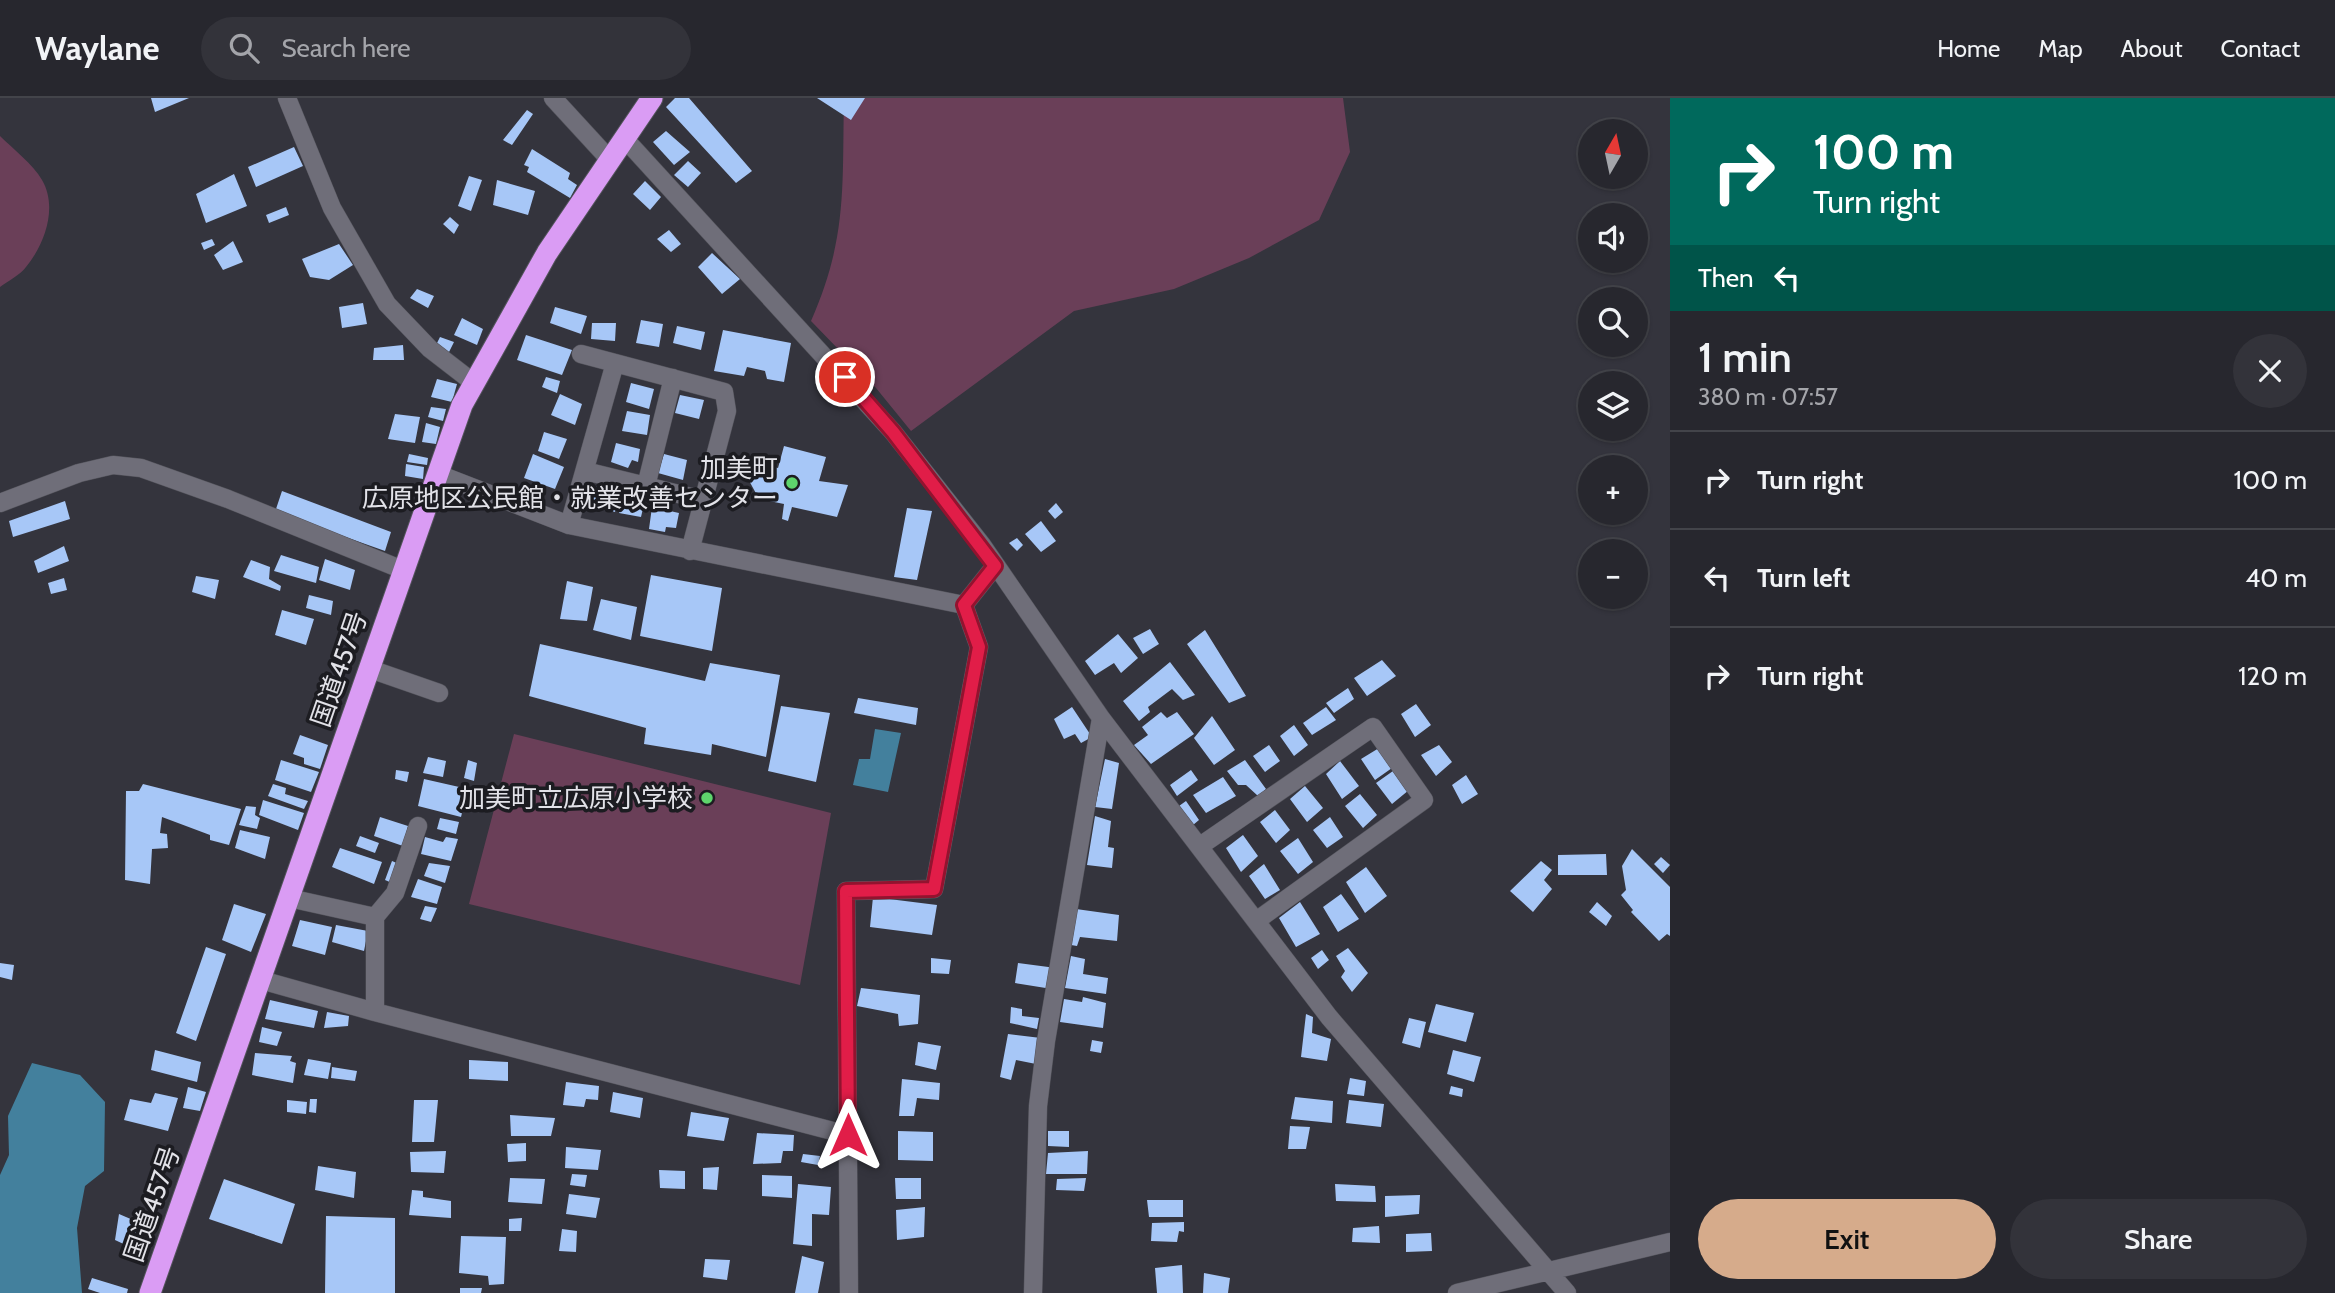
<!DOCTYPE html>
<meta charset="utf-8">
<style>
:root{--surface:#27272e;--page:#33333a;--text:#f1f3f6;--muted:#a4a5aa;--line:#43444a;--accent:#d6ab8b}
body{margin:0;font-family:Cabin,"Noto Sans JP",sans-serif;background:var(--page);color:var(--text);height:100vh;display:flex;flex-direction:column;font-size:26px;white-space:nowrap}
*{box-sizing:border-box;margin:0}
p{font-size:23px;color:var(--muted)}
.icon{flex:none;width:38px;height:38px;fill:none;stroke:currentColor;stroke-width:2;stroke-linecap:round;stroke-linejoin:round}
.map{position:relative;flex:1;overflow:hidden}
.panel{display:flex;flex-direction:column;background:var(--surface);width:665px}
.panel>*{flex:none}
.hud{background:#00695c;color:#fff;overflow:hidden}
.needle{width:46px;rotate:9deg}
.buttons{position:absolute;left:1578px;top:21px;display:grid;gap:14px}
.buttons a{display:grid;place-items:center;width:70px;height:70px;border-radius:50%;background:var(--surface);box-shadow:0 2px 5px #0004,0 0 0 2px var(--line);font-size:35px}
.pin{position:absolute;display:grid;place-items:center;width:60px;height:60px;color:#fff;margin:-30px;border:4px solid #fff;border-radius:50%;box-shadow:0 2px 7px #0007}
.me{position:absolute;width:77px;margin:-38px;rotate:0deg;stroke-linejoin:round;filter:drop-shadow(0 0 5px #0008)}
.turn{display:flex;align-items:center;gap:24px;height:147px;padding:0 28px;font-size:32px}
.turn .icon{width:91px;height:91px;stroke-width:2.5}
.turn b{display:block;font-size:49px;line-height:60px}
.then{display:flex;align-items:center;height:66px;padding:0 28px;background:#0003;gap:14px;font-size:26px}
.round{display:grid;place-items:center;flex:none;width:74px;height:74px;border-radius:37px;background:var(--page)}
.overview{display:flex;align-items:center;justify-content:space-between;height:119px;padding:0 28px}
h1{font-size:42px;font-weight:600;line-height:52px}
.primary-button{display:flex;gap:14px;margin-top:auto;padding:14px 28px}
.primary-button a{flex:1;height:80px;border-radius:42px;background:var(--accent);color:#111;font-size:28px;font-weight:600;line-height:80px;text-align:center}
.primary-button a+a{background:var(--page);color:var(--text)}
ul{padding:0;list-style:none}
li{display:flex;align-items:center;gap:21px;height:98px;padding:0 28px;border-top:2px solid var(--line)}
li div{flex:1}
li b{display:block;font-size:26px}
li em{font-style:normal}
header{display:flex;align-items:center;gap:42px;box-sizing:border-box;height:98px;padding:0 35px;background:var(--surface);border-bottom:2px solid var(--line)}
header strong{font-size:33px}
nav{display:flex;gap:38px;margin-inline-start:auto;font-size:24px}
.search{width:490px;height:63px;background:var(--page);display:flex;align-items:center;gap:18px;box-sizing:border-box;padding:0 24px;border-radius:38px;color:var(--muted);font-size:26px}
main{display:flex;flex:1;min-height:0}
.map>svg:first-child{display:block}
.green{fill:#6a3f58}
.water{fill:#43809d}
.building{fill:#a7c7f7}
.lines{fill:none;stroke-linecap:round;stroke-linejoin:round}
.minor-casing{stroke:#53535b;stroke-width:19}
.highway-casing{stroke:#53535b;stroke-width:23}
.minor{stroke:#6f6e79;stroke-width:18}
.highway{stroke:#da9cf4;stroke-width:21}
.route-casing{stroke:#92132f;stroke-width:18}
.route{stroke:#e11d48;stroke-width:12}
.poi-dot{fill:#5ed56c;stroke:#1c1c21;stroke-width:2.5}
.labels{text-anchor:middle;stroke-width:7;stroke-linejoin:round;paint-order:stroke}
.poi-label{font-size:26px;fill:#e2e2e8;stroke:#1c1c21;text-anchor:end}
.street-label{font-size:26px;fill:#e2e2e8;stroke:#1c1c21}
</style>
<header>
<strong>Waylane</strong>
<div class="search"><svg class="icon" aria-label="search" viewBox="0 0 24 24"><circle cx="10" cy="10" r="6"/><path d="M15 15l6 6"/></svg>Search here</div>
<nav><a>Home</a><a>Map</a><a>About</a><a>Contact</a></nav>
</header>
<main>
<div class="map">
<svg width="1670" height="1195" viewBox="0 0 1670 1195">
<rect width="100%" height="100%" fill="#34343d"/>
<path class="green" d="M844,0H1343L1350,54L1319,122L1249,160L1174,191L1074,213L911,333L876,290L811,223C848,139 842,88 844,0Z
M0,38C13,51 33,66 42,82C58,109 45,146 26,169C20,177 8,183 0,189Z
M514,636L831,715L800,887L469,806Z"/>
<path class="water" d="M875,631L901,635L888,694L853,687L859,661H870Z
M32,965L80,977L105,1004L104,1073L85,1088L77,1130L82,1195H0V1077L9,1057L8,1018Z"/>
<path class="building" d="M151,0H189L155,14Z
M675,0H689L752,73L736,85L666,9Z
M817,0H865L851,22Z
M527,12L533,16L512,47L503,42Z
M666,33L690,54L674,67L653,44Z
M294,49L303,68L256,89L248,69Z
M532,51L570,75L568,81L577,87L570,100L527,74L529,69L524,67Z
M688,63L701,75L688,89L674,77Z
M234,76L247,108L206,125L196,96Z
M469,78L482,82L471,113L458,108Z
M497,82L535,93L528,117L493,107Z
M645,83L661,99L650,112L633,96Z
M286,109L289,117L269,125L266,117Z
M450,119L459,127L454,136L443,126Z
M669,132L681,146L671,154L657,141Z
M212,141L215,147L204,152L201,145Z
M233,143L243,164L223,172L214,157Z
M339,146L353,167L329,182L310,179L302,161Z
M712,155L740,181L722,196L698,169Z
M417,191L434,198L428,210L410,200Z
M363,205L367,226L342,230L339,209Z
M555,209L587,218L581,236L550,225Z
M462,220L483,231L477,247L454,237Z
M641,222L663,226L659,249L636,245Z
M592,225H616L615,243L591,241Z
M677,228L705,234L701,252L673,245Z
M723,232L791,245L784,284L767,281L765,273L747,269L744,278L714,273Z
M526,237L572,252L562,277L517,262Z
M440,239L454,244L448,256L435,249Z
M403,247L404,262H373L374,250Z
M546,279L560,283L557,295L542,289Z
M437,281L457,286L452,304L431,299Z
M631,285L654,291L649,311L626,304Z
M560,296L582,306L575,327L551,317Z
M680,297L704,302L699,321L675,315Z
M431,309L446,311L443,323L428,319Z
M627,313L650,317L647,337L622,333Z
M395,316L420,319L415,345L388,341Z
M426,325L440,329L436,346L422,344Z
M544,334L567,341L559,361L538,353Z
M616,345L640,351L638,364L632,362L628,370L611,364Z
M784,348L826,359L819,383L848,387L837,419L792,409L788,423L782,421L784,406L759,401L746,377L750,363L778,370Z
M409,356L428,360L427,367L407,364Z
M533,356L564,369L555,391L524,380Z
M664,356L687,362L683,382L658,375Z
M406,366L424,369L423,381L405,378Z
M590,387L620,394L615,414L586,407Z
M282,393L391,434L385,453L275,414Z
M622,397L645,402L641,419L619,415Z
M65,403L70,421L13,439L9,423Z
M1056,405L1063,414L1055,421L1048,413Z
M652,409L679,415L676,430L666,429L665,434L649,431Z
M907,410L932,413L917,482L894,479Z
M1041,423L1056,443L1041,454L1025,436Z
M1017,440L1023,447L1017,453L1009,445Z
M64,448L69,463L38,475L34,463Z
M281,457L319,469L316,485L274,473Z
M325,461L355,472L350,492L319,482Z
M251,462L270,469L269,481L281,488L280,493L243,479Z
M651,477L722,490L712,553L640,538Z
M196,478L219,482L215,501L192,494Z
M64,480L67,492L51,496L48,485Z
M567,483L593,489L587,523L560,521Z
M309,497L333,503L331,517L306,510Z
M601,501L637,509L631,542L593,532Z
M282,512L314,521L306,547L275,537Z
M1150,531L1159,546L1143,556L1133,540Z
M1205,532L1246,598L1229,605L1187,546Z
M1118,536L1138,560L1121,575L1114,565L1095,577L1085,563Z
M540,546L705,583L710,565L780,577L766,659L712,646L711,657L644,646L646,630L529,598Z
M1382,562L1396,578L1367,598L1354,580Z
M1170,564L1195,597L1183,602L1172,591L1148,609L1150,614L1139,623L1123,603Z
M1348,590L1354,601L1334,615L1326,605Z
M858,600L918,610L916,627L854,615Z
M1416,606L1431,627L1415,639L1401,616Z
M781,608L830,615L816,684L768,673Z
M1072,609L1092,639L1081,645L1075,636L1064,641L1054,621Z
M1326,609L1336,622L1312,637L1303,625Z
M1161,614L1167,620L1177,614L1194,636L1151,666L1134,647L1148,637L1142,629Z
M1212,618L1235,652L1214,667L1194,640Z
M1294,627L1308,647L1294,658L1280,638Z
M300,637L328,647L320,671L304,666V660L293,656Z
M1269,647L1280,663L1265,674L1253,658Z
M1439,647L1452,664L1436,678L1421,657Z
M1379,650L1392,670L1375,682L1361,661Z
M428,659L446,663L443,679L423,675Z
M1105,661L1119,665L1112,711L1095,709Z
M281,662L319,674L311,694L275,682Z
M468,662L477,665L474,683L464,680Z
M1245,662L1266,691L1258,698L1246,687H1238L1227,673Z
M1340,663L1359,688L1342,701L1326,676Z
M396,672L409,674L407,684L395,681Z
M1191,672L1198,682L1177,698L1170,687Z
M1393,673L1409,692L1392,706L1376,685Z
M1466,677L1478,696L1462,706L1452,687Z
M1223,679L1236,698L1206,715L1193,697Z
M424,681L468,691L461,719L418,708Z
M143,686L241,711L229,747L210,742V737L162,719L160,735L167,736L168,750L152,751L150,786L125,782L126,693H139Z
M273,686L286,690L285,696L308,703L304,711L268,698Z
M1305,688L1323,710L1307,724L1290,701Z
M1360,696L1377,717L1363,730L1345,708Z
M263,702L304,715L298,732L259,717Z
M1186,703L1199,722L1193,727L1179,708Z
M246,708L256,709L255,717L260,720L257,731L239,727Z
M1275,712L1290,732L1276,745L1260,724Z
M1095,718L1111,723L1108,749L1114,750L1112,770L1087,767Z
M380,719L408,728L403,748L374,738Z
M1330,719L1343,739L1327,750L1313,732Z
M440,720L459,724L456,736L437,731Z
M240,732L270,739L265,761L235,750Z
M1243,737L1258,758L1241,774L1226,750Z
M360,738L379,745L375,755L356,748Z
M425,739L443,744L446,739L458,741L451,763L421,756Z
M1298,740L1313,764L1298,776L1280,753Z
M340,750L382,764L374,786L332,769Z
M1632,751L1670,789V838L1667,836L1659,843L1631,814L1633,812L1621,797L1626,792L1622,768Z
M1606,756L1607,777H1558V757Z
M1661,759L1670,767L1663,775L1654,766Z
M392,763L399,766L392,785L385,782Z
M1541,763L1552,772L1544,782L1552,791L1533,814L1510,793Z
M429,765L450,768L445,785L424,778Z
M1264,766L1280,792L1265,801L1249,778Z
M1366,769L1387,798L1365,815L1346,784Z
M418,781L442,789L437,806L411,799Z
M1341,796L1359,821L1338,834L1323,809Z
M873,799L937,807L932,837L870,829Z
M1300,804L1320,836L1296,849L1279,820Z
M1597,804L1612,818L1606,828L1589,814Z
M234,806L266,816L251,854L222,842Z
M425,808L437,810L431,824L420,821Z
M1076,811L1119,817L1117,843L1080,839L1077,848L1071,847Z
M300,822L332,829L325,857L292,848Z
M336,827L368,833L364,853L332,844Z
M206,849L226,856L196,943L176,935Z
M1348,850L1368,875L1352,894L1341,879L1345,873L1336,858Z
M1322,852L1329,862L1318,871L1311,860Z
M1071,858L1085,861L1083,876L1108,880L1106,896L1065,890Z
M931,860L951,862L949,876L931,875Z
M0,865L14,867L12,882L0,879Z
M1018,865L1056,870L1052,891L1015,885Z
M861,890L920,897L918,926L899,928L898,916L857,908Z
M1083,899L1106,905L1103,930L1060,924L1064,901L1082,904Z
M270,902L318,913L314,930L265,921Z
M1436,906L1474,915L1466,944L1428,934Z
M1011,909L1022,911V918L1039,920L1037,931L1010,925Z
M327,914L349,918L348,928L324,930Z
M1306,916L1313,919L1312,935L1331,941L1327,963L1301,959Z
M1409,920L1426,924L1420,950L1402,945Z
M262,929L282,934L277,948L259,944Z
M1008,936L1041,940L1036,966L1016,962L1011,982L1000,979Z
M1092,942L1103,944L1101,955L1090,953Z
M918,944L941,948L936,972L915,967Z
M155,952L201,964L197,984L151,972Z
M1453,952L1481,959L1474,984L1447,976Z
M255,955L292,958L290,963L296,965L293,985L252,977Z
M308,961L331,965L328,981L304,977Z
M469,962L508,964V983L469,981Z
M332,969L357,973L355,983L331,980Z
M1350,980L1366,983L1364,998L1347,996Z
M902,981L940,985L939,1002L917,1000L914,1018H899Z
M566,984L599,988L598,1002L586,1001L584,1009L563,1007Z
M1451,988L1463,991L1462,999L1449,996Z
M188,989L206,994L200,1013L183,1010Z
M613,994L643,1000L640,1020L610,1014Z
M155,995L178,1000L168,1033L124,1022L130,1001L151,1005Z
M1295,999L1333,1003L1332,1025L1291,1021Z
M310,1001H317L316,1015L309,1014Z
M287,1002L307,1004L306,1016L287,1014Z
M414,1002H438L434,1044H412Z
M1349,1002L1384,1006L1381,1029L1346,1025Z
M691,1014L729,1020L724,1043L687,1038Z
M510,1017L555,1020L551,1038H511Z
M1290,1028L1310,1029L1306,1051H1288Z
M898,1033L933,1034V1063L898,1062Z
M1048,1033H1069V1049L1048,1048Z
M757,1035L794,1037L793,1053H783L781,1065L753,1066Z
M526,1045V1063L508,1064L507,1046Z
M566,1049L601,1052L598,1072L565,1070Z
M446,1053L444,1075L411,1074L410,1054Z
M1088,1053L1087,1076H1046L1048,1055Z
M803,1056L820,1058L818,1067L801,1064Z
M318,1068L356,1074L354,1100L315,1092Z
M719,1069L717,1092L703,1091V1070Z
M659,1072L685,1073V1091L660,1090Z
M572,1076L587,1077L585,1089L570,1087Z
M762,1077L792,1078V1100L762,1098Z
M510,1080L545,1081L542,1106L508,1104Z
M895,1080H921V1101H896Z
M1086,1080L1084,1093L1056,1092L1057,1081Z
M224,1081L295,1106L282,1146L209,1121Z
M798,1086L831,1089L829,1117L812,1116V1148L793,1146Z
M1335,1086L1375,1088L1376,1104L1336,1103Z
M412,1092L423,1093V1099L451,1103V1120L409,1117Z
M569,1096L600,1100L596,1120L566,1116Z
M1420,1097L1419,1116L1385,1119V1098Z
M1147,1102H1183V1119H1149Z
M925,1109L924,1139L897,1142L896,1112Z
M119,1116L140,1125L130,1149L115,1142Z
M326,1118L395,1120V1195H325Z
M522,1120L521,1133H509V1121Z
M1184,1124V1134L1179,1133L1177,1144L1151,1143L1152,1125Z
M1379,1128L1380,1145L1352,1144L1353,1130Z
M562,1131L577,1133L576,1154L559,1153Z
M1431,1135L1432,1153L1406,1154V1136Z
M461,1138L506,1139L504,1186L489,1187L488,1178L459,1175Z
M802,1158L824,1164L818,1195H795Z
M705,1161L730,1162L727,1182L703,1179Z
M1182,1167L1183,1195H1157L1155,1170Z
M1204,1175L1230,1180L1228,1195H1203Z
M92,1180L128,1191L127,1195H100L88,1191Z
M460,1190H482L481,1195H460Z"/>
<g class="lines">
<defs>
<path id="minor" d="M287,0L332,110L387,206L430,251L474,285
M553,0L610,62
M624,40L893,334L982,447L1101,620L1329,919L1567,1195
M581,256L724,294L727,313L690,453
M585,373L703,402
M438,376L569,427L964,507L995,468
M646,388L673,280
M0,405L79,375L113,367L141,370L228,401L403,472
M569,427L615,265
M370,571L439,595
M1200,748L1373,629L1424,702L1256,823
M289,800L375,819V914L848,1037
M375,819L395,795L418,728
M261,882L375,914
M849,1195L846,793L934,791L979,549L964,507
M1033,1195L1038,1008L1046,943L1101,620
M1457,1195L1670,1144"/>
<path id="highway" d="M150,1195L462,307L547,155L652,0"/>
</defs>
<use href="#minor" class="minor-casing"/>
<use href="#highway" class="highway-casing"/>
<use href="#minor" class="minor"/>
<use href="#highway" class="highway"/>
</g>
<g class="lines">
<defs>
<path id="route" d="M845,279L893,334L995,468L964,507L979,549L934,791L846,793L848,1037"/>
</defs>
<use href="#route" class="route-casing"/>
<use href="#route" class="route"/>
</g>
<g class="poi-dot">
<circle cx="792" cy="385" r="7"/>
<circle cx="707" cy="700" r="7"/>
</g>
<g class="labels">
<g class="poi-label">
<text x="778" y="379">加美町<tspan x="778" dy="30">広原地区公民館・就業改善センター</tspan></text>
<text x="693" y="709">加美町立広原小学校</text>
</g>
<g class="street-label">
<text transform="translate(339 571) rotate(-71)" y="9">国道457号</text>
<text transform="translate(152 1106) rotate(-71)" y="9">国道457号</text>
</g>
</g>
</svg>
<div class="buttons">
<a><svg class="needle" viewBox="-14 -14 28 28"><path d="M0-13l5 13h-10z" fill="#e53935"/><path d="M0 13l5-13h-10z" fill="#a4a5aa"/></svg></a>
<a><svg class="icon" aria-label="sound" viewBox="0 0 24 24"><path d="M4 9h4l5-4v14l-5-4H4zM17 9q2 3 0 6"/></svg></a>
<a><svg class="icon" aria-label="search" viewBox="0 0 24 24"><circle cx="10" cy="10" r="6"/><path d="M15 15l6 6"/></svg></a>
<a><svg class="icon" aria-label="layers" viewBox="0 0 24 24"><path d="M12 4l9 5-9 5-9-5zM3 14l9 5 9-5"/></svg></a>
<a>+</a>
<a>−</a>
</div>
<div class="pin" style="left:845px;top:279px;background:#d93025"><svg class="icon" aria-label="arrive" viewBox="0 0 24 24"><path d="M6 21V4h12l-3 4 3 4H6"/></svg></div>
<svg class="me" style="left:848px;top:1037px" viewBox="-20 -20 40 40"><path d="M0-17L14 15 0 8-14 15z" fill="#e11d48" stroke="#fff" stroke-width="4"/></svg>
</div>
<section class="panel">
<div class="hud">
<div class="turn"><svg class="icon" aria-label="right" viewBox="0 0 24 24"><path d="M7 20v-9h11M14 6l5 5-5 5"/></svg><div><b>100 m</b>Turn right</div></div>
<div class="then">Then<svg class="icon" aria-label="left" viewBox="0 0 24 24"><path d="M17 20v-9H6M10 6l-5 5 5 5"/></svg></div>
</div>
<div class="overview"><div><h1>1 min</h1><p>380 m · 07:57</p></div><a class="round"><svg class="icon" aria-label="close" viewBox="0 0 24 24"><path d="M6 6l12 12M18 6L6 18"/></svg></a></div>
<ul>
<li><svg class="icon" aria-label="right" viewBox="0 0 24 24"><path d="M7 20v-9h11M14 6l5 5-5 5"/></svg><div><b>Turn right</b></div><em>100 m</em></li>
<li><svg class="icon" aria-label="left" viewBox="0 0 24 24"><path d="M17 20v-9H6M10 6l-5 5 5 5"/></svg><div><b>Turn left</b></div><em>40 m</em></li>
<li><svg class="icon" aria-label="right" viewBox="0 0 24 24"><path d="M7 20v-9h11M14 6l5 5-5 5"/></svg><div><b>Turn right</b></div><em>120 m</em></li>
</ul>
<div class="primary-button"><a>Exit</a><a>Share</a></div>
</section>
</main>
